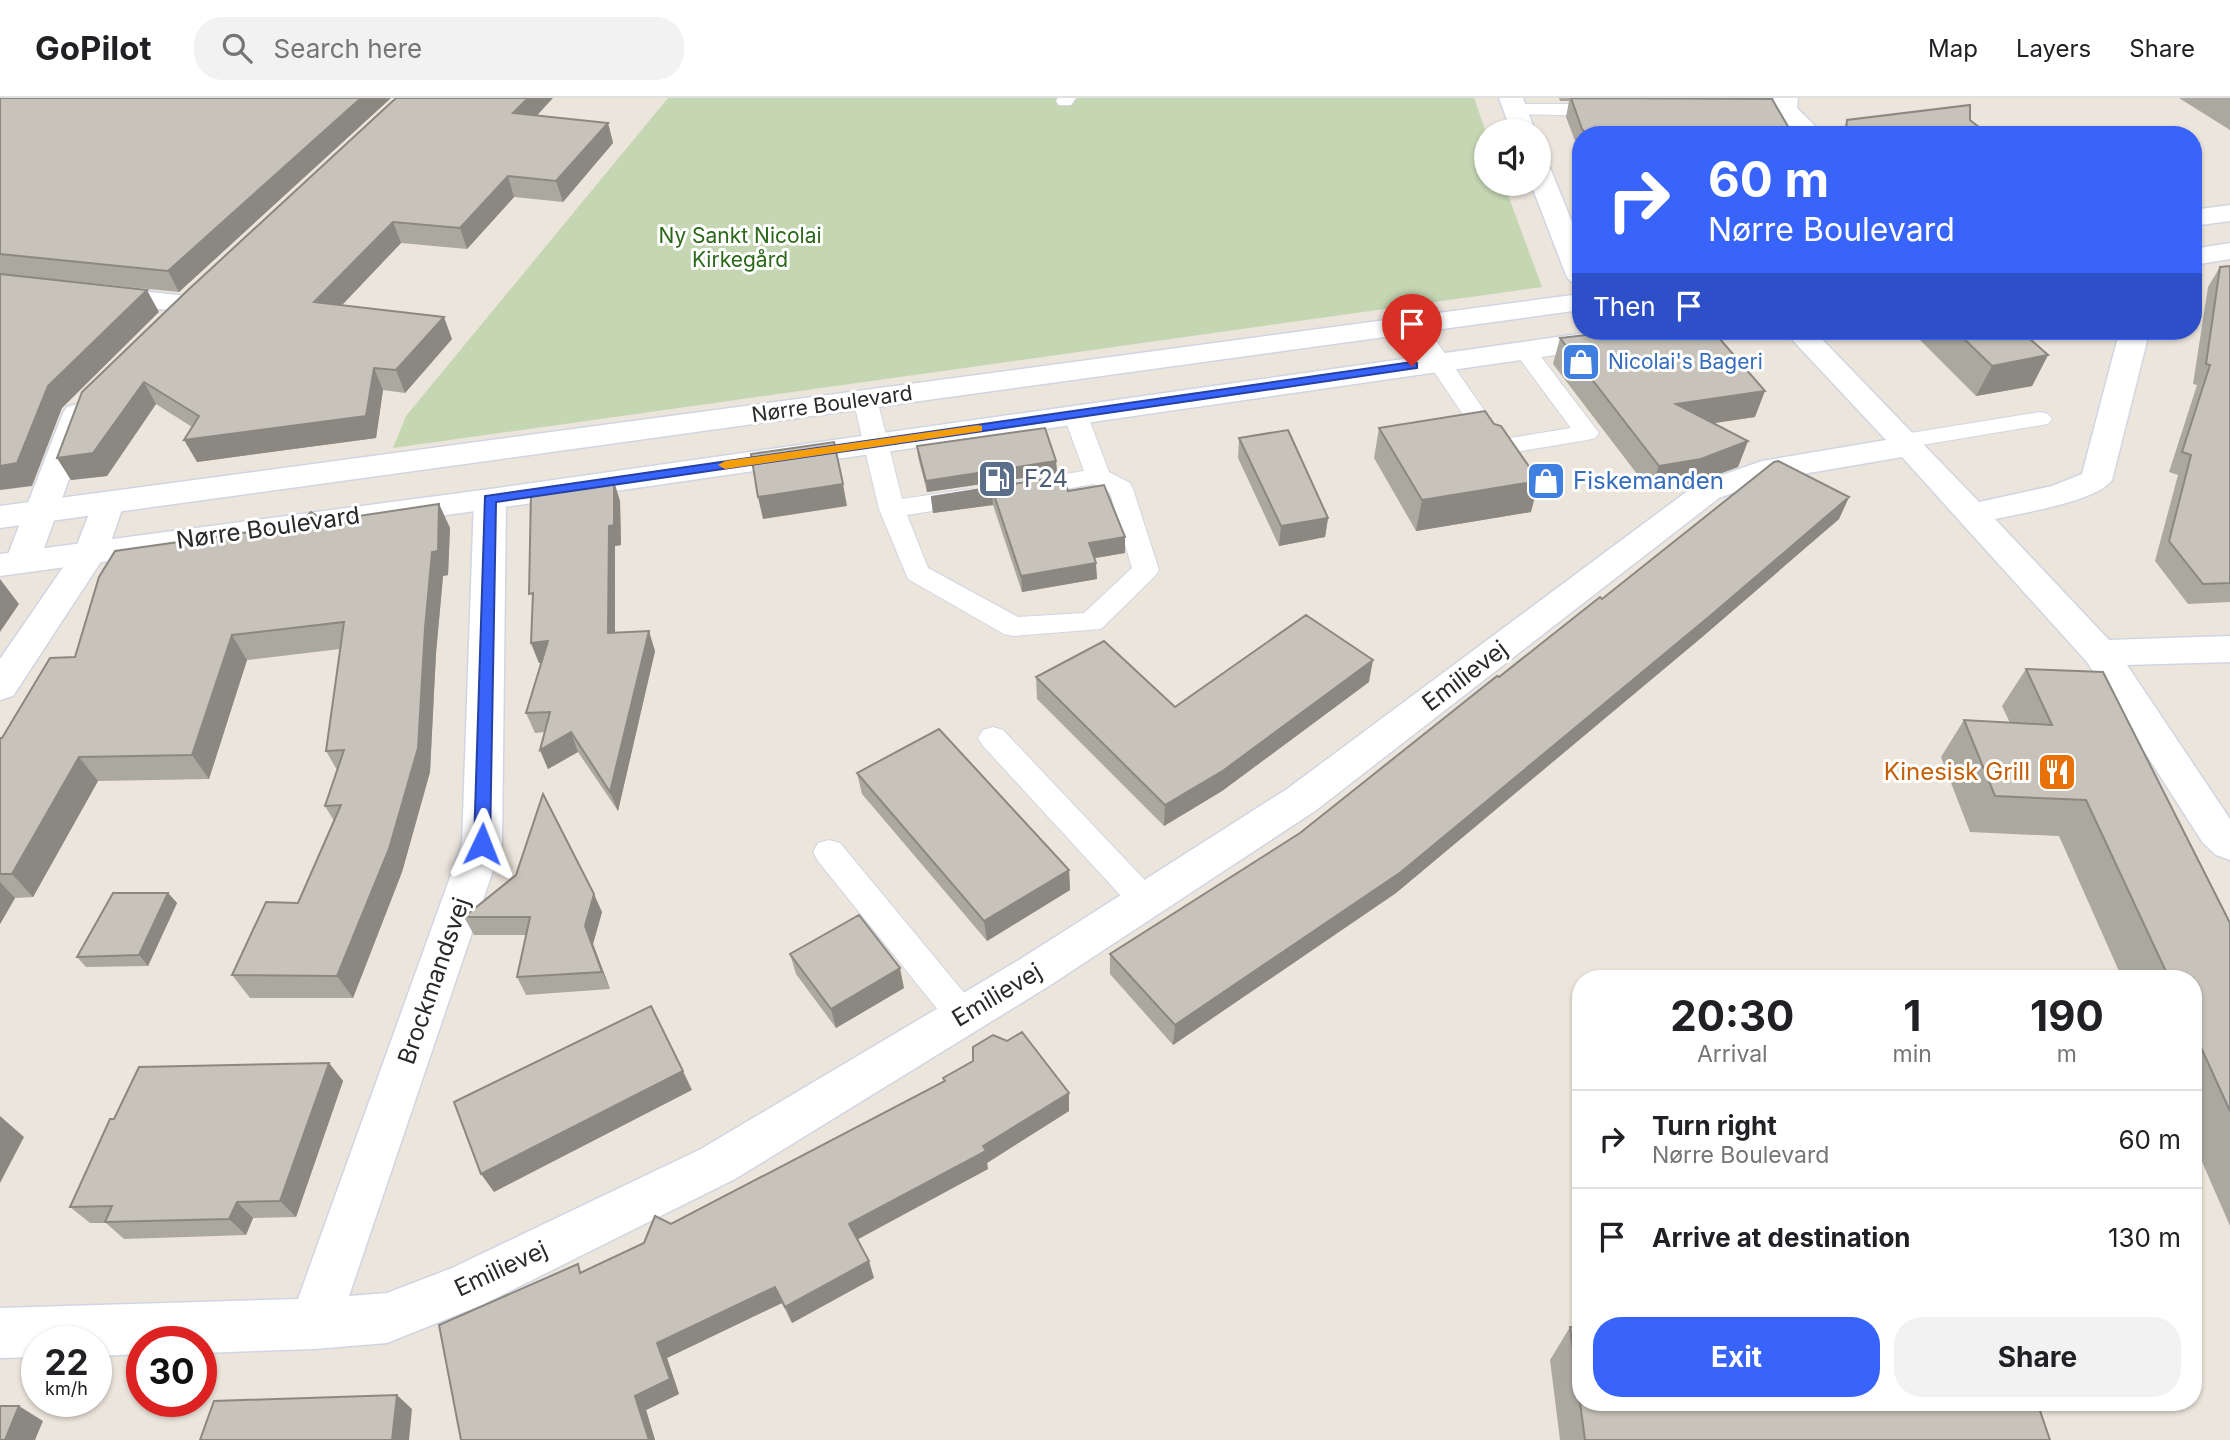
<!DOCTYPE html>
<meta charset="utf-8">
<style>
:root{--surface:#fff;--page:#f2f2f2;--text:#202124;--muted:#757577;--line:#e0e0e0;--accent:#3964fc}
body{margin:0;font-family:Inter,sans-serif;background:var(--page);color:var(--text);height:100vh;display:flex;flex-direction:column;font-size:26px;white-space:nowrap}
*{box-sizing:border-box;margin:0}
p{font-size:23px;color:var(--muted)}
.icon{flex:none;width:38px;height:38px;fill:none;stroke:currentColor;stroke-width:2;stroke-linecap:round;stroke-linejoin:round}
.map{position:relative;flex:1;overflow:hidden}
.panel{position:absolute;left:1572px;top:872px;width:630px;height:441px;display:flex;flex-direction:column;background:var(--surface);border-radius:28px;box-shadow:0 2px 5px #0004}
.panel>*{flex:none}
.banner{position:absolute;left:1572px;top:28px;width:630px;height:214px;border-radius:28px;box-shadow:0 2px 5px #0004;background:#3964fc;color:#fff;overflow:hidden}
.controls{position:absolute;left:1474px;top:21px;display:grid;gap:14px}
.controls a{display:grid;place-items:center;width:77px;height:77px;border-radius:50%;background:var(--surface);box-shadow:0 2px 5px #0004;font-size:35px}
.speed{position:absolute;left:21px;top:1228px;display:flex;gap:14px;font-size:35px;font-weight:700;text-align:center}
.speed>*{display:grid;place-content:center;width:91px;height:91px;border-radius:50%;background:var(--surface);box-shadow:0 2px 5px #0004;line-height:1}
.speed small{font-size:18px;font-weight:400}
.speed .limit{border:10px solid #d22;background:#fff;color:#111}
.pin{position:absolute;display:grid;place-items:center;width:60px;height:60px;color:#fff;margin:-72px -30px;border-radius:50% 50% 50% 0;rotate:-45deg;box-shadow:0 0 7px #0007}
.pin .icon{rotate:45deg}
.me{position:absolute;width:77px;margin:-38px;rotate:2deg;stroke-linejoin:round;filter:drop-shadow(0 0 5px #0008)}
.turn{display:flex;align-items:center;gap:24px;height:147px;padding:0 21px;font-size:32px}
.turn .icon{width:91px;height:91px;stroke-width:2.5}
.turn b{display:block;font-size:49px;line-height:60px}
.then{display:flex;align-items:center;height:66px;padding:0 21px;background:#0003;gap:14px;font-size:26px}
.eta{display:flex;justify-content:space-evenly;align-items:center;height:119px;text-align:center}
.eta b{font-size:42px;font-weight:700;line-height:49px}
.primary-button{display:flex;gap:14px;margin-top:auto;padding:14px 21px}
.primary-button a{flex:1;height:80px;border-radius:28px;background:var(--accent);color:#fff;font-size:28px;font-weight:700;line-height:80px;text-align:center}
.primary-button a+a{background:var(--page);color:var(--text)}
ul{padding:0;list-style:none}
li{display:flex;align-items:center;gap:21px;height:98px;padding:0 21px;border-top:2px solid var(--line)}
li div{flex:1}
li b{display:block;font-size:26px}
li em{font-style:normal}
header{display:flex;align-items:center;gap:42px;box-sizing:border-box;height:98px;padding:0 35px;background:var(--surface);border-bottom:2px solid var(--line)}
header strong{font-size:33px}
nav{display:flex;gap:38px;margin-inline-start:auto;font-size:24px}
.search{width:490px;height:63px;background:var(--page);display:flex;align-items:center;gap:18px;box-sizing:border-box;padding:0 24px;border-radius:28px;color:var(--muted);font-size:26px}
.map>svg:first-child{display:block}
.cemetery{fill:#c5d6b3}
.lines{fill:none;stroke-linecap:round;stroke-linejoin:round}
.service-casing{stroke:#d1d5e3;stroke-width:2}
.minor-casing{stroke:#d1d5e3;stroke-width:3}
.tertiary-casing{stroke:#d1d5e3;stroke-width:3}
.service{fill:#fff;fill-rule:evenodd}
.minor{fill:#fff;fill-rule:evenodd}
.tertiary{fill:#fff;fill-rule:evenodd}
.wall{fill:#aba8a0}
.shaded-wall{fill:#8b8882}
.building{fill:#c7c3ba;stroke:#8b8882;stroke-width:2}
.route{fill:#3964fc;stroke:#2541a4;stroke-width:2}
.slow{fill:#f59e0b}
.labels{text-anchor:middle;stroke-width:6;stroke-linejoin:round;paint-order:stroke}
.far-park-label{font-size:21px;fill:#2c6819;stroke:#fff}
.far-shop-label{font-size:21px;fill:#366cbe;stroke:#fff;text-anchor:start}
.far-street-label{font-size:21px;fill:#2a2a2a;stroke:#fff}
.service-label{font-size:24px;fill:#4e5e75;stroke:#fff;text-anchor:start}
.shop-label{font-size:24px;fill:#366cbe;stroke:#fff;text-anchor:start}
.street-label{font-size:24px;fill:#2a2a2a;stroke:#fff}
.food-label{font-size:24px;fill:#c56008;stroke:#fff;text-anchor:end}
</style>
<header>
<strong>GoPilot</strong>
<div class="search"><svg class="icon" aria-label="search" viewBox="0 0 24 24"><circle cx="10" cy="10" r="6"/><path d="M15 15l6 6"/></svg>Search here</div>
<nav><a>Map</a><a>Layers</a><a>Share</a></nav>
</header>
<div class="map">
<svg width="2230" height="1342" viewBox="0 0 2230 1342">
<rect width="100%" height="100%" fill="#ece5dc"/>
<path class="cemetery" d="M668,0H1474L1486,34V86H1504L1542,189L393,350L406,318Z"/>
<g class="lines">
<defs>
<path id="service" d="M1058,0H1076L1071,7H1059L1056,3Z
M1515,6H1606L1615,12L1606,18L1508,16L1506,12Z
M1413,219L1421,221L1504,341L1571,330L1513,252L1516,247H1532L1599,335L1595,340L1587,342L1498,357L1489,355L1402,226L1405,221Z
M865,294L873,296L877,301L902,401L970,391L979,393L983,399L979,405L970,407L907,417L928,470L1018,519L1084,515L1132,470L1110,395L1094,386L1026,398L1017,396L1014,390L1017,384L1026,382L1084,373L1063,316L1067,311H1083L1087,316L1109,374L1130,385L1133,391L1159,472L1155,478L1101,531L1014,538L1004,536L908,481L879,411L853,301L857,296Z
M2040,314L2048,316L2052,321L2048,326L1904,350L1895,348L1892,343L1895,338L1904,336Z
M993,629L1003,632L1156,794L1161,803L1156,812L1145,816L1134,812L983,648L978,640L983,632Z
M829,742L840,745L975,908L980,918L975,928L963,933L951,928L818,763L813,754L818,745Z"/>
<path id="minor" d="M1499,0H1523L1535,33H1511Z
M1774,0H1798L1797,10L1824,37H1798L1773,12Z
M1538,64L1547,67L1551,72L1580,144V185L1570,183L1566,177L1531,86H1538Z
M0,178L187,198L197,200L201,206L197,212L187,214L0,194Z
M1784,233H1814L1979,404L2052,388L2082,376L2117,243L2122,237L2132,234L2142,237L2147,243L2112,382C2098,403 2022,415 1995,421L2109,542L2230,538V564L2127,567L2230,721V762L2216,757L2203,745L2087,564L1902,359L1768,382L1719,400L1315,713L1049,888L735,1081L484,1206L387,1245L314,1251L201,1255V1244H142V1256L96,1258V1244H37V1259L0,1260V1210L298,1201L462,746L474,401L479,394L490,391L501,394L506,401L502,746L349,1198L387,1195L452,1170L701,1051L1019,862L1287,691L1697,386L1762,363L1886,342Z
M78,306L89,309L93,315L39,464L34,472L22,475L10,472L5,464L63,315L67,309Z
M108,395L120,398L124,405L108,453L13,598L0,602V561L75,452L96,398Z"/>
<path id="tertiary" d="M2230,107V123L2193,128V112Z
M2230,145V161L2193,167V151Z
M1580,196V212L0,430V408Z
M1600,233H1673L1669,239L1659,242L490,411L0,478V456L490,391Z"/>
</defs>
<use href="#service" class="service-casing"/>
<use href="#minor" class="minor-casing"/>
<use href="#tertiary" class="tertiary-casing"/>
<use href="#service" class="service"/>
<use href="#minor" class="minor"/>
<use href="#tertiary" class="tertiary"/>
</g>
<path class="wall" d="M0,0H391L179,194L0,176Z
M396,0L537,18L608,25L613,45L563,104L514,99L467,151L401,145L342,207L452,241L405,295L383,292L376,340L197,364L192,329L156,306L107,378L71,382L57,360Z
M1559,0H1757L1793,37H1580V54L1578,51L1566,19L1569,3H1560Z
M2179,0H2230V32Z
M1847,22H1970L1989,37H1841Z
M2230,168V504L2188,506L2155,463L2178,377L2169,374L2197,287L2193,286L2208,189L2220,169Z
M1911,233H2021L2048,257L2032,288L1976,298Z
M1560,240L1755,319L1713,325L1748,343L1738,369L1692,386L1650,393L1553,266Z
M1494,326L1531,414L1416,433L1374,360L1379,330Z
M1239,340L1328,420L1325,439L1279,448L1238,360Z
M917,348L1056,363L1057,375L927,394L918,359Z
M1063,378L1068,393L1125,455L1095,460L1097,481L1022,494L993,407L933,415L931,399Z
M1849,399L1839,421L1701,540L1396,795L1173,947L1110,876V856L1300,735L1499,579Z
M620,403L621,447L615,448V535L655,553L618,713L578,654L548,671L540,652L545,634L535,635L526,615L542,564L539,565L531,545Z
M439,406L450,430L448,477L443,478L436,555L430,674L402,774L353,900H250L232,877L298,805L334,723L325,708L337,672L326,653L340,551L247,562L209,681L98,683L33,799L15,800L0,826V640H2L75,559L325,423Z
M2026,571L2230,825V1128L2193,1043V880H2122L2059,738L1970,734L1941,659L1964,622L2010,625L2002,608Z
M1036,579L1175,609L1369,584L1222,693L1164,728L1037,601Z
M857,675L1069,772L1070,792L987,843L862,696Z
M168,795L177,805L148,868L86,869L77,859Z
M602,814L593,846L610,891L526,897L517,879L526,837H474L464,819Z
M790,856L904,890L836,930L796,876Z
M329,965L343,983L296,1119L253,1120L246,1137L124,1141L106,1125H90L70,1109L114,1021Z
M943,980L1069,995V1013L987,1065L988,1071L857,1142L874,1180L792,1225L782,1205L667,1260L679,1296L646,1312L655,1342H461L583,1174L644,1145L671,1126L944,984Z
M1570,1229L2050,1342H1560L1550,1262Z"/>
<path class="shaded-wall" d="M361,0H391L179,194L168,173Z
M528,0H553L520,36L513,15Z
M608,25L613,45L563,104L556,83Z
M508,78L514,99L467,151L460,130Z
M393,124L401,145L324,226L314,204Z
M147,192L159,214L62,310L32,388L0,392V368L48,288Z
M444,219L452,241L405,295L396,272Z
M2048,257L2032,288L1976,298L1992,268Z
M374,270L383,292L376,340L197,364L184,342Z
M144,284L156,306L107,378L71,382L57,360Z
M1765,293L1755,319L1668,332L1676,306Z
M1748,343L1738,369L1692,386L1650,393L1659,368Z
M1056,363L1057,375L927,394L926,383Z
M614,383L620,403L621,447L615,448V555L608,535L609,428Z
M1539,383L1531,414L1416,433L1422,402Z
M843,386L847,408L763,421L758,399Z
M992,391L993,407L933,415L931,399Z
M1849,399L1839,421L1701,540L1396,795L1173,947L1175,927Z
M439,406L450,430L448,477L443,478L436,555L430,674L402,774L353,900L337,878L425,530L432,454Z
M1328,420L1325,439L1279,448L1281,428Z
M1125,439V455L1089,461V445Z
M1096,465L1097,481L1022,494L1021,478Z
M0,481L19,506L0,534Z
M649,533L655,553L618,713L610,694Z
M232,537L247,562L209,681L192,657Z
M548,543L556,562L539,565L531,545Z
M1373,562L1369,584L1222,693L1164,728L1165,707Z
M571,634L578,654L548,671L540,652Z
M79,659L98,683L33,799L12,776Z
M1069,772L1070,792L987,843L984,823Z
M0,784L15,800L0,826Z
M168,795L177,805L148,868L139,857Z
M594,796L602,814L593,846L610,891L602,874L585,828Z
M900,870L904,890L836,930L831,911Z
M329,965L343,983L296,1119L280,1103Z
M683,973L692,992L494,1094L481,1076Z
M1069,995V1013L987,1065L988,1071L854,1143L849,1126L983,1048Z
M0,1018L24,1039L0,1085Z
M237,1104L253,1120L246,1137L229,1121Z
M869,1163L874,1180L792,1225L785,1209Z
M775,1189L782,1205L667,1260L679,1296L646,1312L655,1342H649L635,1298L657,1245Z
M397,1297L412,1311L409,1342H392Z
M19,1308L43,1323L35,1342H5Z"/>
<path class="building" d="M0,0H361L168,173L0,156Z
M396,0H528L513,15L608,25L556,83L508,78L460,130L393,124L314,204L444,219L396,272L374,270L366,318L184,342L199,318L144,284L93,355L57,360L82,294L188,192Z
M1571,0L1772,1L1793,37H1587L1582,31Z
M1970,7V22L1989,37H1846L1847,22Z
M2230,168V485L2203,486L2169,443L2191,357L2182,354L2210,267L2206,266L2220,169Z
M0,176L147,192L48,288L17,365L0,368Z
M1620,233H1713L1765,293L1676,306L1748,343L1701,361L1659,368L1560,240Z
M1956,233H2021L2048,257L1992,268Z
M1485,313L1494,326L1501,328L1539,383L1422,402L1379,330Z
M1045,330L1056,363L926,383L917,348Z
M1288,332L1328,420L1281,428L1239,340Z
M834,344L843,386L758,399L751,356Z
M1778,363L1849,399L1710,518L1401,774L1175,927L1110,856L1300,735L1497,578L1499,579L1600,499L1602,501L1774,364Z
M1063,378L1068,393L1104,387L1125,439L1089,445L1096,465L1021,478L992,391L931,399Z
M614,383V427L609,428L608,535L649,533L610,694L571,634L540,652L550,614L526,615L548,543L531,545L533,495L529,496L531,395Z
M439,406L438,453L432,454L425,530L418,650L389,751L337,878L232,877L266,804L298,805L341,707L325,708L344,652L326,653L344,524L232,537L192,657L79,659L12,776H0V640H2L50,560L75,559L99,479L115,453L298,427L311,414L325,423Z
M1306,517L1373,562L1224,672L1165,707L1036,579L1104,543L1175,609Z
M2026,571L2103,574L2230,825V1013L2193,932V880H2169L2086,702L1995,698L1964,622L2052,627Z
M939,631L1069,772L984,823L857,675Z
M543,696L594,796L585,828L602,874L517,879L530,819H464L516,777Z
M113,795H168L139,857L77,859Z
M859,817L900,870L831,911L790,856Z
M651,908L683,973L481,1076L454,1004Z
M1022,934L1069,995L983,1048L986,1053L849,1126L869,1163L785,1209L775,1189L657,1245L670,1281L635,1298L649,1342H461L439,1227L578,1166L580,1175L644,1145L655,1118L671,1126L945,983L943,980L973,963V949L993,937L1007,943Z
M329,965L280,1103L237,1104L229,1121L105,1124L112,1108L70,1109L110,1021H114L139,969Z
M1570,1229L1580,1230V1304H2037L2050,1342H1585Z
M397,1297L392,1342H200L214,1303Z
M0,1308H19L5,1342H0Z"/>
<path class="route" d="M1412,264L1417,265V270L496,404L490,746L488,751H476L474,746L485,398Z"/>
<path class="slow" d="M978,327L982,328V333L725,371L718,367L725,363Z"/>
<defs>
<symbol id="shop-square" viewBox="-11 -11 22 22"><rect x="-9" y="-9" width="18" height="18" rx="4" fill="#3f7fe0" stroke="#fff"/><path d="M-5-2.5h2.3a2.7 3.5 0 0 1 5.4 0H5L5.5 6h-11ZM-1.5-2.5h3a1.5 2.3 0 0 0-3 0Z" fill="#fff"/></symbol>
<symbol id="fuel-square" viewBox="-11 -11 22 22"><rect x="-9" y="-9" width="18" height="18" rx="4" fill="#5c6f8a" stroke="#fff"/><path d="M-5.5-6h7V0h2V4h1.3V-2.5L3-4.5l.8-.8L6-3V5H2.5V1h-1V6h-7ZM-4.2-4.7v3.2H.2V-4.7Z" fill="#fff"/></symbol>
<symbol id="restaurant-square" viewBox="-11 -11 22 22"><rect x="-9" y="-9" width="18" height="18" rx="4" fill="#e8710a" stroke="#fff"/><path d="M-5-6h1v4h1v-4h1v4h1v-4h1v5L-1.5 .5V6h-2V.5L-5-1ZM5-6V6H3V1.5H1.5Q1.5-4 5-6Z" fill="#fff"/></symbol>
</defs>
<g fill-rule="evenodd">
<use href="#shop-square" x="1559" y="242" width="44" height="44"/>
<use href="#fuel-square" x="975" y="359" width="44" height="44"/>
<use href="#shop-square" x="1524" y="361" width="44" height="44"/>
<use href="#restaurant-square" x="2035" y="652" width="44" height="44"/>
</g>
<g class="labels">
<g class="far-park-label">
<text x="740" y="145">Ny Sankt Nicolai<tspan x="740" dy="24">Kirkegård</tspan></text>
</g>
<g class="far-shop-label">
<text x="1608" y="271">Nicolai's Bageri</text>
</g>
<g class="far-street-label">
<text transform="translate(832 306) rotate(-8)" y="7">Nørre Boulevard</text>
</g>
<g class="service-label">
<text x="1024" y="389">F24</text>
</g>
<g class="shop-label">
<text x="1573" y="391">Fiskemanden</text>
</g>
<g class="street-label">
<text transform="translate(268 430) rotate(-8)" y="8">Nørre Boulevard</text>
<text transform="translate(1465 578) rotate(-37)" y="8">Emilievej</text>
<text transform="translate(434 883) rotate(-71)" y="8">Brockmandsvej</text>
<text transform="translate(997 897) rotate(-31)" y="8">Emilievej</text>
<text transform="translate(501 1171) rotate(-25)" y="8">Emilievej</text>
</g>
<g class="food-label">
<text x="2030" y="682">Kinesisk Grill</text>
</g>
</g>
</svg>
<div class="controls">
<a><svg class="icon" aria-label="sound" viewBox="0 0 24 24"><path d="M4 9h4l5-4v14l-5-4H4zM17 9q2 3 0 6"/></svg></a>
</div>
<div class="speed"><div>22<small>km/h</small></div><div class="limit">30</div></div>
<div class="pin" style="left:1412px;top:268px;background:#d93025"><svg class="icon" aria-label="arrive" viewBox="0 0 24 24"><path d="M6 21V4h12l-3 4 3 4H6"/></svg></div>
<svg class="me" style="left:482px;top:746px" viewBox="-20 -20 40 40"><path d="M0-17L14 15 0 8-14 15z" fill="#3964fc" stroke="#fff" stroke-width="4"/></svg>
<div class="banner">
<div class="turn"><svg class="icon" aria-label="right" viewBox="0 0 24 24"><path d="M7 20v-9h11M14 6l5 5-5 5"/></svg><div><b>60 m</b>Nørre Boulevard</div></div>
<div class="then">Then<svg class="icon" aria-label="arrive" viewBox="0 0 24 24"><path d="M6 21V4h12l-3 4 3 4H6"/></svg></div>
</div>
<section class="panel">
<div class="eta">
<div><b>20:30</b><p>Arrival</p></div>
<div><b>1</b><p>min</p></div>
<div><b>190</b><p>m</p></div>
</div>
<ul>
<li><svg class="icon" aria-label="right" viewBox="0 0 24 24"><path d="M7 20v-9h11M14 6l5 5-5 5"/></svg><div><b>Turn right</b><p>Nørre Boulevard</p></div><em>60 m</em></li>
<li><svg class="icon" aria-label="arrive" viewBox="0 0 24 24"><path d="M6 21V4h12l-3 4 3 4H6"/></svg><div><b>Arrive at destination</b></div><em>130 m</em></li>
</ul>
<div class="primary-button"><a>Exit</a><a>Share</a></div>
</section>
</div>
